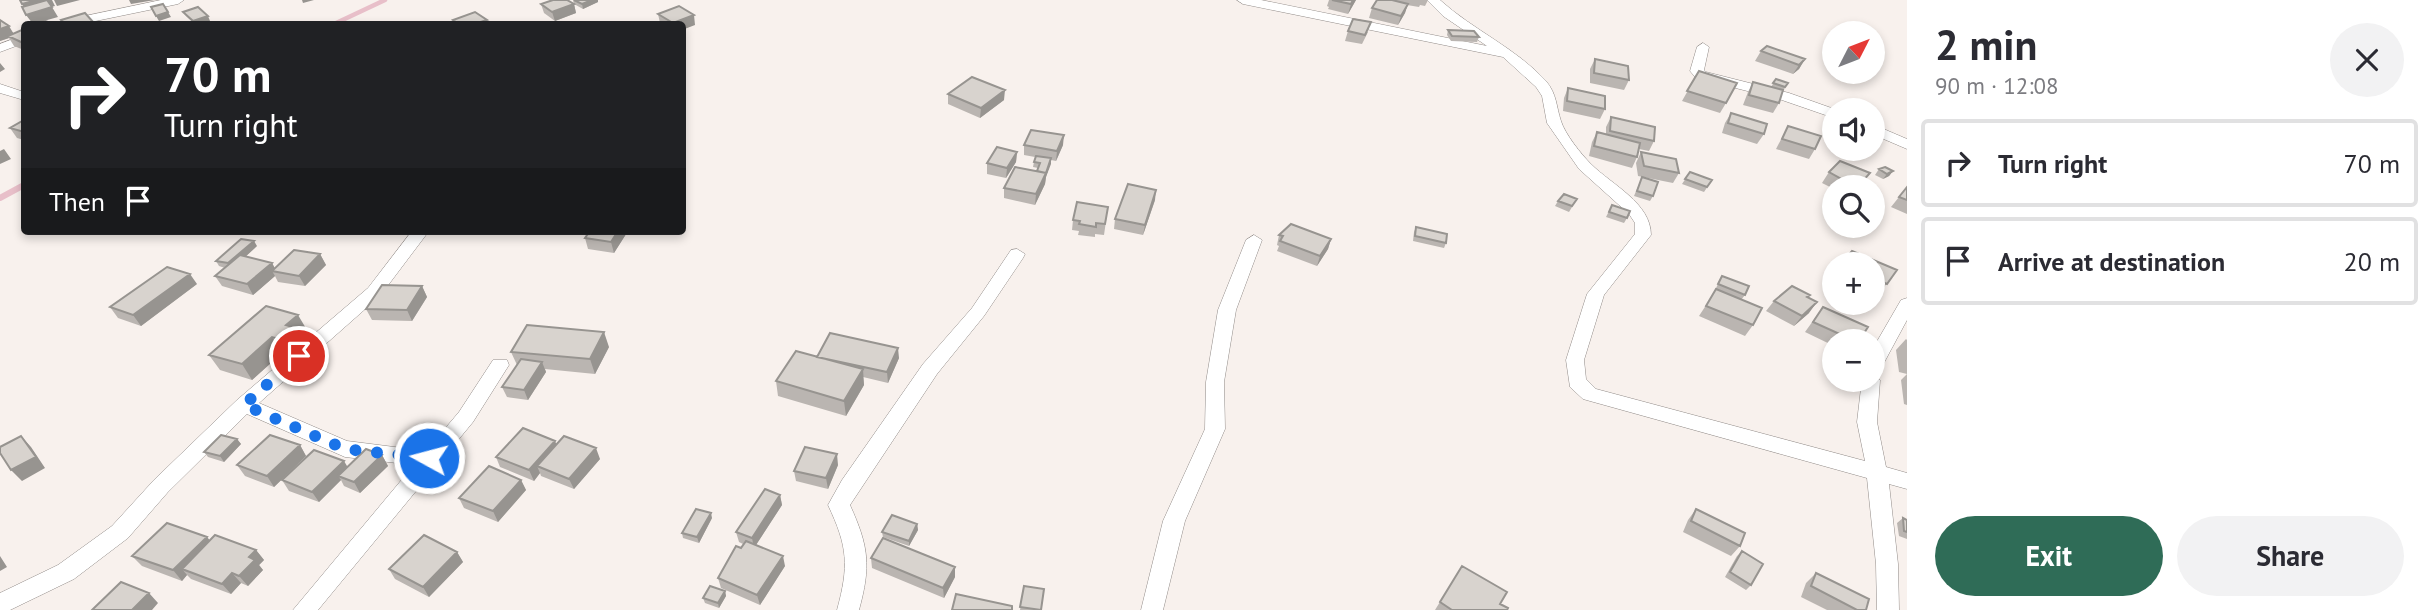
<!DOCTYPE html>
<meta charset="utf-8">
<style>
:root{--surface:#fff;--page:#f2f2f3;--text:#2b2b33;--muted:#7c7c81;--line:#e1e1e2;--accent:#2f6c57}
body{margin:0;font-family:"PT Sans",sans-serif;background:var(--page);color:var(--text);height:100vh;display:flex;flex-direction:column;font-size:26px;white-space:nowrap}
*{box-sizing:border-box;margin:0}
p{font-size:23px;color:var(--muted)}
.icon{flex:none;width:38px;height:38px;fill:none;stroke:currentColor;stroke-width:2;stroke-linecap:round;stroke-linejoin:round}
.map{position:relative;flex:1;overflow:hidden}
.panel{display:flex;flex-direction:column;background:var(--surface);width:525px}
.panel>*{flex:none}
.hud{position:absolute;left:21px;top:21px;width:665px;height:214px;border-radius:7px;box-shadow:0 4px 10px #0003;background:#202124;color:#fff;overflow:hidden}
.needle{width:46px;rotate:48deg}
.controls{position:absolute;left:1822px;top:21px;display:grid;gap:14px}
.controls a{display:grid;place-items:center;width:63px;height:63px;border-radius:50%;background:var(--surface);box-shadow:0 4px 10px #0003;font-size:35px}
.pin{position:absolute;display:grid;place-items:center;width:60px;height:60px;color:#fff;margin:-30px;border:4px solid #fff;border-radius:50%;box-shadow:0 2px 7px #0007}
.me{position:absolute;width:77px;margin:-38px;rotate:277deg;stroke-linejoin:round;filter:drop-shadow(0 0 5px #0008)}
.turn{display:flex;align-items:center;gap:24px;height:147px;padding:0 28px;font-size:32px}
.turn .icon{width:91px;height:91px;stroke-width:2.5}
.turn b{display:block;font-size:49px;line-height:60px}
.then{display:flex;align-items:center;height:66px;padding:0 28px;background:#0003;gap:14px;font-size:26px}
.round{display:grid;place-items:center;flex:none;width:74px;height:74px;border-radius:37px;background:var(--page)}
.overview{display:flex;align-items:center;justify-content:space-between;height:119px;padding:0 28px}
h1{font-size:42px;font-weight:700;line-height:52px}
.action{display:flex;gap:14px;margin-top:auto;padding:14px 28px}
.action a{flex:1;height:80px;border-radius:42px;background:var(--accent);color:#fff;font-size:28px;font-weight:700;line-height:80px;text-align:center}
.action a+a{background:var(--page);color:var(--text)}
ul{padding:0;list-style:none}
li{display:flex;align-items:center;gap:21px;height:88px;margin:0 14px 10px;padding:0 14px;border:4px solid var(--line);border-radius:7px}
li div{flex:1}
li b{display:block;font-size:26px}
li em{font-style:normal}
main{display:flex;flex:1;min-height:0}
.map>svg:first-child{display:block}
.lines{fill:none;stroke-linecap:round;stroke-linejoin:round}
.stream-far1{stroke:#e8bfc9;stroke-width:4.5}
.stream{stroke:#e8bfc9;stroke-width:6}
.street-casing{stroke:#918b88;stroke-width:1}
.street{fill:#fff;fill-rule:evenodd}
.wall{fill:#bab5b1}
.shaded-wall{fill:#979490}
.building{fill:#d8d3ce;stroke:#979490;stroke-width:2}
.route{stroke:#1a73e8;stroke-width:12;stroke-dasharray:0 21.6}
</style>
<main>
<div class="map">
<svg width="1907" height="610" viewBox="0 0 1907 610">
<rect width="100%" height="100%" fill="#f8f1ed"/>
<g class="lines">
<path class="stream-far1" d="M334,24L385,0"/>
<path class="stream" d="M0,198L24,185"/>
<defs>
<path id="street" d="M161,0H184L178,4L81,24H60L66,20Z
M1237,0H1261L1487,46L1443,16L1427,0H1440C1473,30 1516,48 1546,81C1557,94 1556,106 1561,121C1565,134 1581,154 1591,164C1612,185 1651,203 1651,235L1604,295L1584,360L1586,379L1596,389L1865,461L1857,422L1862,380H1872V350L1901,300L1907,298V320L1879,372L1873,374L1880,380L1877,422L1886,467L1907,473V489L1889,484L1898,564L1899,610H1877L1876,564L1867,478L1590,401L1583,399L1570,387L1566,360L1587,294L1635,234V223L1629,214L1579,169L1547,123L1542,96L1536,87L1503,57L1243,4Z
M24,35V43L0,52V44Z
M1703,43L1709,47L1704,70L1706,72L1789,93L1837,110H1834V118L1779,99L1696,78L1690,71L1697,47Z
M0,84L24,92V100L0,93Z
M1872,124L1907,139V149L1872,134Z
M412,231H429L380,296L259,403L347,441L426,451L459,412L493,360H507L509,365L473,422L318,610H293L414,465L345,457L247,414L168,492L128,538L74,579L10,610H0V593L58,565L112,526L154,480L237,400L368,288Z
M1254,235L1262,240L1236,310L1224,382L1225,429L1185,521L1163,610H1141L1163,521L1205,429L1206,382L1218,310L1246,240Z
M1017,249L1025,254L1023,258L984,316L937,374L850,505C869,547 871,566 859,610H837C849,566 848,547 828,505L842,480L923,364L972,308L1011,250Z"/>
</defs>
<use href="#street" class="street-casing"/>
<use href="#street" class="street"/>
</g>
<path class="wall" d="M573,0L598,2L583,9L574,4Z
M1329,0H1356L1348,14L1328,9L1329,7L1327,6Z
M1377,0H1428L1425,6L1420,5L1419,7L1407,5L1405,13L1398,25L1369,18L1372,8Z
M541,4H574L576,13L555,21L544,13Z
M183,12L210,21L199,24H195L186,16Z
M658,14L695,25L663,24L660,23Z
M0,20L14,34L24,29V50L14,46L9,38L0,41Z
M1448,30L1479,37L1477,42L1451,41L1447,35Z
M1348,31L1368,32L1362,44L1345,41Z
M1761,51L1805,59L1799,69L1793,74L1755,61Z
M1595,59L1629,80L1624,90L1590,83V69Z
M1699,71L1726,103L1720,113L1682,101Z
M1776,79L1788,83L1783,91L1779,103L1773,113L1743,105L1748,92L1753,82L1771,87Z
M1568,88L1605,109L1600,119L1563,111L1564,98Z
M948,94L1004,100L980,118L948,104Z
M1731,113L1764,134L1757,144L1722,133L1725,123Z
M1611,117L1654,141L1649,151L1639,149L1637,157L1632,168L1589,156L1592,142L1597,132L1606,134V127Z
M24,120V140L17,138L10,128Z
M1788,126L1815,149L1809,159L1776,149Z
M1024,145H1063L1056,161L1051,160L1046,177L1045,184L1035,205L1004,198V188L1037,172L1038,168L1033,167L1035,157L1024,155Z
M1017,152L1016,162L1006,178L987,174V163Z
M1641,152L1679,173L1673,183L1638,176L1636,163Z
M1879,169L1893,171L1889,176L1883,179L1875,175Z
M1690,172L1712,180L1704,192L1682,184Z
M1829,172L1870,173L1859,187H1834V189L1822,183Z
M1642,177L1653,196L1650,201L1634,196Z
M1907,187V214L1891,207Z
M1577,199L1569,212L1555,206L1558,201Z
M1155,200L1143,235L1114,229L1115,219Z
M1612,205L1627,218L1624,223L1606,217Z
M1108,207L1104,235L1095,234V237L1078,235L1079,231L1072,230L1073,220Z
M1416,227L1446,243L1444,248L1413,241L1414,232Z
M628,231L614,253L588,249L585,238Z
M1279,235L1331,239L1328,249L1317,266L1277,251L1279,246L1277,245Z
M257,246L245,257L272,263L275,269L320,254L326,265L305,286L278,282L275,276L253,295L222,286L215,276L225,268L219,266L216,261Z
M1872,264L1897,270L1878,295L1872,292Z
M1722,276L1745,295L1741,300L1753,325L1745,336L1699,316L1716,290H1715Z
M197,284L141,326L118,318L110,307Z
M422,286L427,297L412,321L372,320L366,309Z
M1810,295L1808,298L1809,313L1794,326L1766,311L1774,301Z
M266,306L307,330L300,336L305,343L292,355L282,353L252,380L220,370L209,355Z
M1823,307L1859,341H1834V346L1805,332Z
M1906,339L1907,340V405L1904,404L1901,380L1907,374L1899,372L1896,350Z
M609,347L595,374L545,369L546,372L528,400L507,397L502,387L517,365L511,352Z
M817,357L899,358L888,383L863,377L864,385L846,416L778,396L776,381Z
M237,439L241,444L224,462L208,457L204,452Z
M557,444L600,459L574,489L541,476L540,473L534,481L500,467L496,457Z
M300,445L306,456L274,487L245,476L237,465Z
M382,455L388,466L360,493L344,486L341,480L319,502L289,491L282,480L347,467Z
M838,465L828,489L796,481L794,471Z
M521,480L526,490L498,522L464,508L459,498Z
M780,495L782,505L756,545L785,566L760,605L721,588L718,578L743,544L739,542L736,532Z
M1696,509L1740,546L1731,556L1683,532L1688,520Z
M712,518L699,543L683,538L682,533Z
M1903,518L1907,520V539L1899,536L1897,523Z
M917,524L918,530L909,546L883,537L882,532Z
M207,537L210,541L256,550L264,560L259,565L263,570L248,586L241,583L231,594L191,579L187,575L182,581L142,566L132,556Z
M1742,551L1751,585L1746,590L1725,577L1737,556Z
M457,552L463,562L429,597L395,579L389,569Z
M871,558L955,567V577L944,598L872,568Z
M1462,566L1500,604L1507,610H1435Z
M1816,573L1866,610H1827L1801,597L1806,583Z
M1024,586L1041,610H1020Z
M725,591L726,596L719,608L705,603L703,598Z"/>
<path class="shaded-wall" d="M37,0H52L55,6L28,13L22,4Z
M54,0H80L57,6Z
M129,0H155L131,4Z
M302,0H314L303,3Z
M592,0H598V2L583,9L582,4Z
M1353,0H1356L1348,14L1351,4Z
M574,4L576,13L555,21L552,12Z
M1408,4L1405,13L1398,25L1401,16Z
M52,7L58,17L33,24L26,15Z
M168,12L171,17L159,21L156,16Z
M694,15L695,25L682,30V24H674L673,23Z
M208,16L210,21L199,24H195L193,21Z
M487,20L489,24H474Z
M9,26L15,36H8L9,38L0,41V29Z
M1805,59L1799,69L1793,74L1799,65Z
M0,63L5,69L0,72Z
M1005,90L1004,100L980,118L981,108Z
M1064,135L1063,145L1056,161L1057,151Z
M4,149L11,159L0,164V151Z
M1017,152L1016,162L1006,178L1007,168Z
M1051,158V164L1046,177L1045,184L1035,205L1036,194Z
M1893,171L1889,176L1883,179L1887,174Z
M1156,190L1155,200L1143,235L1145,225Z
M618,231H628L614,253L611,242Z
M1331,239L1328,249L1317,266L1320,256Z
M254,241L257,246L232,269L228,263Z
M320,254L326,265L305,286L299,276Z
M272,263L277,272L272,271L275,276L253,295L247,284Z
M190,274L197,284L141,326L133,315Z
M422,286L427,297L412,321L407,310Z
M1817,302L1809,313L1794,326L1802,316Z
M298,315L307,330L300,336L305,343L292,355L282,340L286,325Z
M604,332L609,347L595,374L590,359Z
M272,337L282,353L252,380L242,364Z
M898,348L899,358L888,383L887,372Z
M542,362L546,372L528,400L524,390Z
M863,369L864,385L846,416L844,401Z
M21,436L31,447L45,468L22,481L11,470Z
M237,439L241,444L224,462L220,456Z
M555,441L560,452L537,466L540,473L534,481L529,470Z
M300,445L306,456L274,487L267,476Z
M596,448L600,459L574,489L569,479Z
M837,454L838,465L828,489L826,478Z
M382,455L388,466L360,493L354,482Z
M344,461L350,471L338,476L341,480L319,502L312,492Z
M521,480L526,490L498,522L493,511Z
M780,495L782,505L754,548L752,538Z
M711,513L712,518L699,543L697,537Z
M917,524L918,530L909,546V541Z
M207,537L215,547L182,569L187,575L182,581L173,570Z
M256,550L264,560L259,565L263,570L248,586L239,576L249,557Z
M457,552L463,562L429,597L423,587Z
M0,556L7,567L0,571Z
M783,556L785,566L760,605L757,595Z
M955,567V577L944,598L943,588Z
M232,573L241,583L231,594L222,584Z
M725,591L726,596L719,608L718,603Z
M149,593L158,603L152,610H132Z"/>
<path class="building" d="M20,0H37L22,4Z
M47,0L52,7L26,15L22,7Z
M553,0H567L574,4L552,12L541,4Z
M574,0H592L582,4Z
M1332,0H1353L1351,4Z
M1377,0H1392L1408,4L1401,16L1372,8Z
M163,4L168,12L156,16L151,7Z
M679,6L694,15L673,23L658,14Z
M198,7L208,16L193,21L183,12Z
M475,12L487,20L474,24H459L453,20Z
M85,13L94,23L87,24H65L61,20Z
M1353,19L1371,22L1365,35L1348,31Z
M0,20L9,26L0,29Z
M45,21L54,24H36Z
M230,22L233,24H222Z
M24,29V40L21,42L8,36Z
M1448,30L1474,31L1479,37L1452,36Z
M1767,46L1805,59L1799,65L1761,51Z
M1595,59L1628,66L1629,80L1594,73Z
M1699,71L1737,83L1726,103L1687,91Z
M972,77L1005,90L981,108L948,94Z
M1776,79L1788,83L1785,87L1773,83Z
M1753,82L1783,90L1779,103L1749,95Z
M1568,88L1605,96V109L1567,101Z
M1731,113L1767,124L1764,134L1728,123Z
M1611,117L1655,127L1654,141L1610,131Z
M24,120V132L10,128Z
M1788,126L1821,136L1815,149L1782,139Z
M1031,130L1064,135L1057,151L1024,145Z
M1597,132L1640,143L1637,157L1594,146Z
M997,147L1017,152L1007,168L987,163Z
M1641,152L1676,159L1679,173L1644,166Z
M1036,156L1051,158L1046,173L1037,171L1040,163L1034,162Z
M1840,161L1870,173L1861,183L1851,178L1847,182L1829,172Z
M1015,167L1046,173L1036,194L1004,188Z
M1885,167L1893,171L1887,174L1879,169Z
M1690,172L1712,180L1707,187L1685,179Z
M1642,177L1658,182L1653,196L1637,191Z
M1128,184L1156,190L1145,225L1115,219Z
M1907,187V200L1899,197Z
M1564,194L1577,199L1572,206L1558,201Z
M1077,202L1108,207L1105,224L1096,223V227L1079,224L1080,221L1073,220Z
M1612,205L1630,211L1627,218L1609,212Z
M1291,224L1331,239L1320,256L1280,241L1283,236L1279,235Z
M1416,227L1447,234L1446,243L1415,236Z
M590,231H618L611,242L585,238Z
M241,239L254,241L228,263L216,261Z
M294,250L320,254L299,276L272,271Z
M1852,251L1897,270L1887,284L1872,278V264H1841Z
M240,255L272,263L247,284L215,276Z
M167,267L190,274L133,315L110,307Z
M1722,276L1749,286L1745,295L1718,284Z
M382,285L422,286L407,310L366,309Z
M1792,286L1810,295L1807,297L1817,302L1802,316L1774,301Z
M1716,289L1762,308L1753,325L1706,306Z
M266,306L298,315L286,325L296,328L282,340L272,337L242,364L209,355Z
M1823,307L1868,327L1859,341H1855L1813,322Z
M527,325L604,332L590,359L511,352Z
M830,333L898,348L887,372L817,357Z
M796,351L863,369L844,401L776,381Z
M521,359L542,362L524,390L502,387Z
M523,428L555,441L529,470L496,457Z
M221,435L237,439L220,456L204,452Z
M270,435L300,445L267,476L237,465Z
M21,436L36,457L11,470L0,453V447Z
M564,436L596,448L569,479L537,466Z
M805,447L837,454L826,478L794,471Z
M366,449L382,455L354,482L338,476Z
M314,450L344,461L312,492L282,480Z
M489,466L521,480L493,511L459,498Z
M765,489L780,495L752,538L736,532Z
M696,509L711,513L697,537L682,533Z
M1696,509L1745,533L1740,546L1691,521Z
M892,515L917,524L909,541L882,532Z
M1903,518L1907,520V532L1904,531Z
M167,523L207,537L173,570L132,556Z
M215,535L256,550L249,557L255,560L239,576L232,573L222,584L182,569Z
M424,535L457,552L423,587L389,569Z
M883,538L955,567L943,588L871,558Z
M746,541L783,556L757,595L718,578L736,546L741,548Z
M1742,551L1763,564L1751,585L1730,572Z
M1462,566L1507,592L1500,604L1508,608L1507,610H1452L1440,602Z
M1816,573L1869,599L1866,610H1857L1811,586Z
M121,582L149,593L132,610H92Z
M710,586L725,591L718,603L703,598Z
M1024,586L1044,589L1041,610L1020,607Z
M956,594L1012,606V610H952Z"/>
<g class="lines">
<path class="route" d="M299,356L244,405L345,449L429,458"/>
</g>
</svg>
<div class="controls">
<a><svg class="needle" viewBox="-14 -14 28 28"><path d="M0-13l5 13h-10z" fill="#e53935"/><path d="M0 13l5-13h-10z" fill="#7c7c81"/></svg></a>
<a><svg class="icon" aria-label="sound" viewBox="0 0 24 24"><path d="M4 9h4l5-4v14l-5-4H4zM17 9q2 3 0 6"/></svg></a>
<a><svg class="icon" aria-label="search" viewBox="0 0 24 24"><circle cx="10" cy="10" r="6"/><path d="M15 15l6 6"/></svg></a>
<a>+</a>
<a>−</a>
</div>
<div class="pin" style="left:299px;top:356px;background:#d93025"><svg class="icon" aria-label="arrive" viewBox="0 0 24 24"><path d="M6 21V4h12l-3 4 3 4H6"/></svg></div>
<svg class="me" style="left:429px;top:458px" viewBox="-20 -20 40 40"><circle r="17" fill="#1a73e8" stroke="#fff" stroke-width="3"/><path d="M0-11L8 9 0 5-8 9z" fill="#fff"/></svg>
<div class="hud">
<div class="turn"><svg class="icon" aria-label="right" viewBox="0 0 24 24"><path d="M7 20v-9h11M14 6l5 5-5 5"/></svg><div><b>70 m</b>Turn right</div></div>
<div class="then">Then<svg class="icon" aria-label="arrive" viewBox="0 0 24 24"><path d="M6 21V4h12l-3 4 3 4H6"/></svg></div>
</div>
</div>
<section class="panel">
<div class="overview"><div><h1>2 min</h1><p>90 m · 12:08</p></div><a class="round"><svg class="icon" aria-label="close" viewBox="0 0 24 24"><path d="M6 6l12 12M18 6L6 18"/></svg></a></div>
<ul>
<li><svg class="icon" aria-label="right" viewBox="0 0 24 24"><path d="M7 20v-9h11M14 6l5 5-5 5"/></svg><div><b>Turn right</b></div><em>70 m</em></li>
<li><svg class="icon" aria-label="arrive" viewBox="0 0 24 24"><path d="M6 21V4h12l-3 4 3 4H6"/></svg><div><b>Arrive at destination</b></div><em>20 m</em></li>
</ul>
<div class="action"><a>Exit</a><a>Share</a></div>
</section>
</main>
